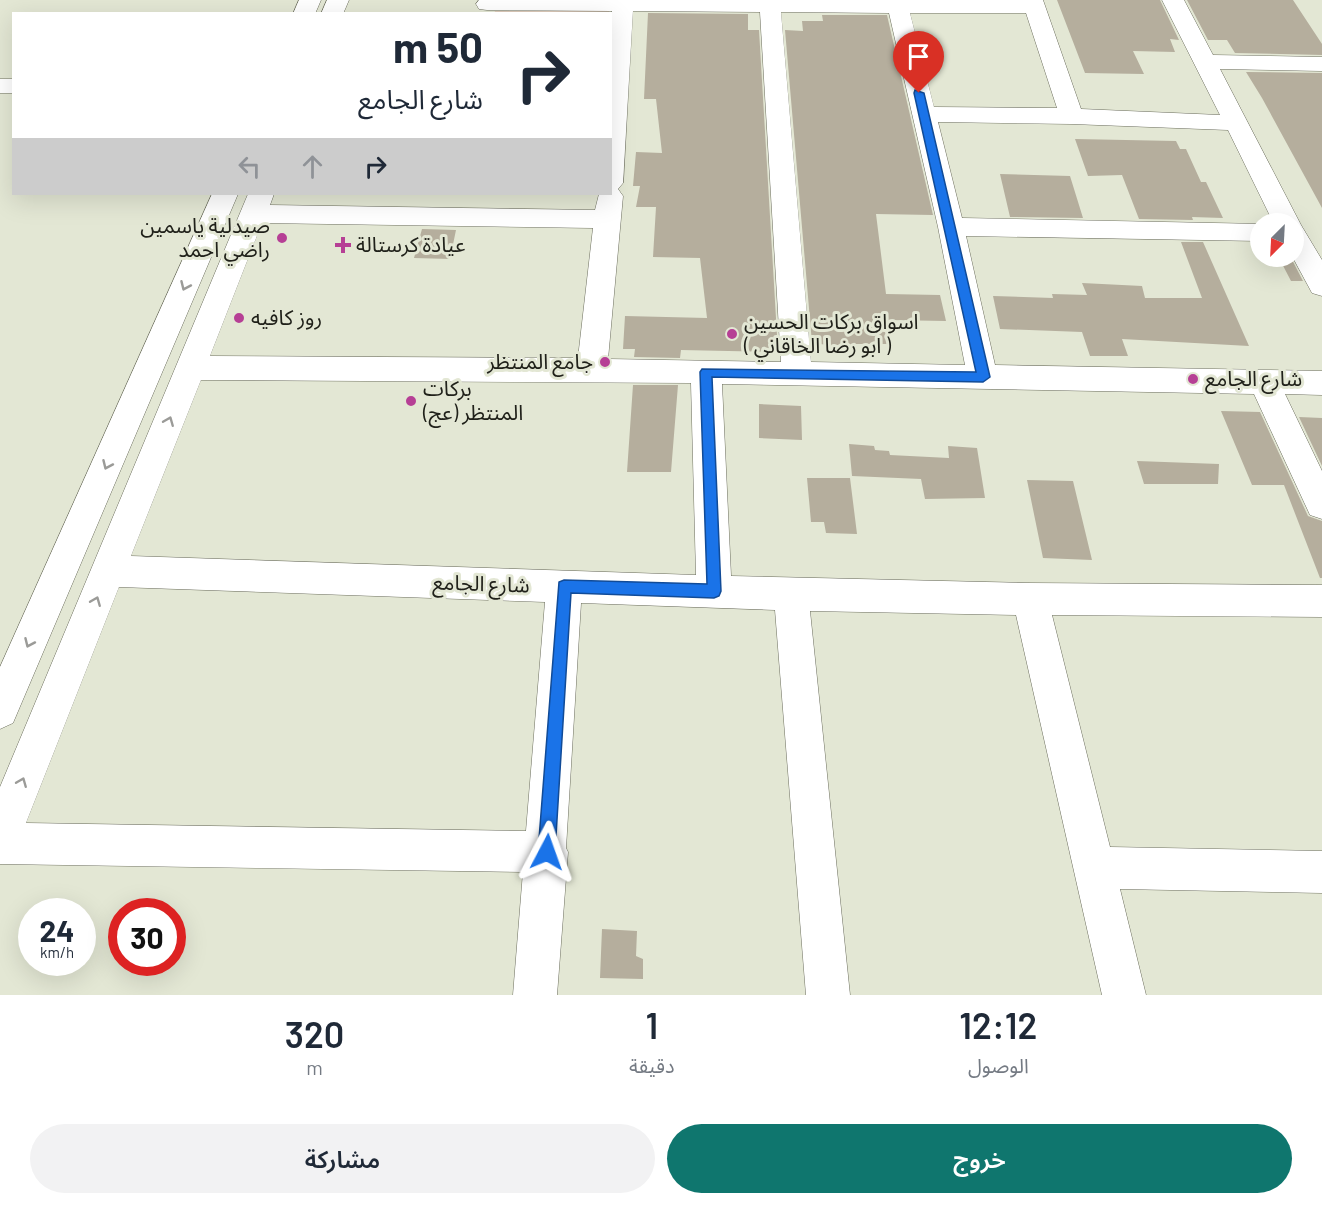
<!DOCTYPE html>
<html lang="ar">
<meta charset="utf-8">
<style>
:root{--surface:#fff;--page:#f2f2f3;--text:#1f2937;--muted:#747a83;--accent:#0f766e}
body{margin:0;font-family:Barlow,"Noto Sans Arabic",sans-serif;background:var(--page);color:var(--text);direction:rtl;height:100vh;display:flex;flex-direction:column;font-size:22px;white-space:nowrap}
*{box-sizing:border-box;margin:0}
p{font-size:20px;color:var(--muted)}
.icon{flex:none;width:33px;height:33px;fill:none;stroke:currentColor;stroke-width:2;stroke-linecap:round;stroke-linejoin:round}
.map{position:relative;height:995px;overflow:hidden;direction:ltr}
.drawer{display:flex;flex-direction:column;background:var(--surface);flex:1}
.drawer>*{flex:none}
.banner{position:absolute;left:12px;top:12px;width:600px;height:183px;border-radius:0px;box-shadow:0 6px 24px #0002;direction:rtl;background:#fff;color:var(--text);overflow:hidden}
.needle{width:39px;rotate:204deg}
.tools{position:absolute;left:1250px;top:213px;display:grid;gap:12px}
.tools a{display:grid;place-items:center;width:54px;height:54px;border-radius:50%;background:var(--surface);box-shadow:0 6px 24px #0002;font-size:30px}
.speed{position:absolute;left:18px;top:898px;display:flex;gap:12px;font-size:30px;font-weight:700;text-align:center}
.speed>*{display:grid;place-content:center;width:78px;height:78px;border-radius:50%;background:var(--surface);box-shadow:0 6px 24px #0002;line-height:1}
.speed small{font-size:15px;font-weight:400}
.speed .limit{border:9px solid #d22;background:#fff;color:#111}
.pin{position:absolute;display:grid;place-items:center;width:51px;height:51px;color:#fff;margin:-62px -26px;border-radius:50% 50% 50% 0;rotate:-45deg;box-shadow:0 0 6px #0007}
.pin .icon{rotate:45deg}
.me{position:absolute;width:66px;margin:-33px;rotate:4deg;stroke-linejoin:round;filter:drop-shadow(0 0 4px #0008)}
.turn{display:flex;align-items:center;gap:21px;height:126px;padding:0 30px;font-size:27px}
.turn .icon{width:78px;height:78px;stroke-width:2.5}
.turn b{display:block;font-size:42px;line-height:51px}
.lanes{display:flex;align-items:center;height:57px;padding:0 30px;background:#0003;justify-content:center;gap:30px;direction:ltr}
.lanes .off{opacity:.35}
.eta{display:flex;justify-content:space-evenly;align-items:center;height:102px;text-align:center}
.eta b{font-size:36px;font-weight:600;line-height:42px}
.cta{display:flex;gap:12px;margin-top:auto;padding:12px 30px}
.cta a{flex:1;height:69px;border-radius:36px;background:var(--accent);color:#fff;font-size:24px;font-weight:600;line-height:69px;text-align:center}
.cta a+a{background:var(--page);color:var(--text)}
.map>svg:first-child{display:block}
.green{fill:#dcc9b9}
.building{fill:#b5ae9d}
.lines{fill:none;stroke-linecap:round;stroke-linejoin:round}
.minor-casing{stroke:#6c6e5e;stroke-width:1}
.minor{fill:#fff;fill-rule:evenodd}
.oneway{stroke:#9b9b98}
.route{fill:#1a73e8;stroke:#114b97;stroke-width:1.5}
.poi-dot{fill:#b63f95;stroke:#e3e7d4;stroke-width:2}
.labels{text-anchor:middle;stroke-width:6;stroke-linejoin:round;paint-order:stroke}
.poi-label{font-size:21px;fill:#20211a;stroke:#e3e7d4;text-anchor:start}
.street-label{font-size:21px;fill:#20211a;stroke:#e3e7d4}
</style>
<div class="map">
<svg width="1322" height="995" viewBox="0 0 1322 995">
<rect width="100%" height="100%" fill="#e3e7d4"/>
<path class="green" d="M609,10V14H494L495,11Z"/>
<path class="building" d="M1057,0H1160L1179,40L1170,39L1175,52L1133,51L1144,74L1085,73Z
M1187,0H1293L1322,44V55L1235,53L1227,40H1208Z
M648,13L748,14V30H759L778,352L681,350L680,358L634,357L635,349H623L625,316L707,318L700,258L653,257L656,207H636L640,186H633L636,152L662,153L656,99H644Z
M822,15H887L933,215L876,214L886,294L940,295L946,321L889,320L893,344H851L852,348L812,343L785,30L803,31L802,21H823Z
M1246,72L1322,73V208L1262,98Z
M1075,139L1176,141L1180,149H1186L1201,182H1206L1223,218L1192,217L1193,220L1139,219L1122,175L1088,176Z
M1000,174L1070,176L1083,218L1010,217Z
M422,229L456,230L450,259L414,258Z
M1181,242H1203L1249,346L1122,339L1128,356H1090L1082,332L1000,329L993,296L1053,298L1052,294L1087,295L1082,283L1142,286L1145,298H1202Z
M1278,256H1290L1303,281H1291Z
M633,385H678L671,472H627Z
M759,404L801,406L802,440L759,438Z
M1221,411L1260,412L1308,516L1322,521V578H1320L1284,485H1252Z
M1299,417L1322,418V466Z
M849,444L874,446L875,450L889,451L890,455L949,458L948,446L977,448L985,498L925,499L921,479L852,476Z
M1137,461L1219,464L1218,484H1144Z
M807,478H850L857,534L826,533L824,522H811Z
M1027,480L1073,481L1092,560L1043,558Z
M602,929L637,931L636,956L643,959V979L600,978Z"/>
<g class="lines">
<defs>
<path id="minor" d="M299,0H321L315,14H293Z
M327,0H349L343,14H321Z
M479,0H1043L1081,109L1220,115L1162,0H1184L1213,55L1322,57V71L1220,69L1301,225L1322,260V296L1312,293L1292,256L1293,224H1274L1228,130L1072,124L938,122L962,218L1263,224H1260V241L966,236L995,365L1322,371V395L1285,394L1322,471V519L1310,515L1254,394L722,384L731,576L1030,583L1322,585V617L1052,615L1110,847L1322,851V893L1120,889L1146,995H1102L1016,615L810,611L850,995H806L775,610L581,603L566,848L568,852L557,995H513L523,872L0,864V787L248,194H274L270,205L595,210L599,194H610L612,11L487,10L479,9L476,4ZM633,11L760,12L781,362L608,359L623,196L618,189L623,183ZM781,12L889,13L938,227L965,365L811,362ZM910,13H1026L1057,108L934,107ZM262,223L593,228L578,358L210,356ZM201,380L691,383L696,575L131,556ZM119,587L545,602L526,831L26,823Z
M0,79H14V93H0Z
M212,194H238L13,723L0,729V667Z"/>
</defs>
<use href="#minor" class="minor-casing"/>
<use href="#minor" class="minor"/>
</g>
<defs><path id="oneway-chevron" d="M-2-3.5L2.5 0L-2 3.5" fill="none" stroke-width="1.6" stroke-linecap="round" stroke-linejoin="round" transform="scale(1.5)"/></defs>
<g class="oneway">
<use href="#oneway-chevron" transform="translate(185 286) rotate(114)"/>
<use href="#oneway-chevron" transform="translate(169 421) rotate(-68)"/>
<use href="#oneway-chevron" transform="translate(107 465) rotate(114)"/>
<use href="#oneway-chevron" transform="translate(96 601) rotate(-68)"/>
<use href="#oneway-chevron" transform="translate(29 643) rotate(114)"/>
<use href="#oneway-chevron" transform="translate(22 782) rotate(-68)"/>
</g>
<path class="route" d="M915,90L924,93L990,377L983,382L712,377L721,591L719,596L714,598L571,593L555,852L553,858L547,860L541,858L538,852L559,582L564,580L707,584L700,372L702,369L976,372L914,93Z"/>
<g class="poi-dot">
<circle cx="282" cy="238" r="6"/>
<path d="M340 236h6v6h6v6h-6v6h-6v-6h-6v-6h6z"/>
<circle cx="239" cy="318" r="6"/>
<circle cx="732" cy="334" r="6"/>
<circle cx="605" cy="362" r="6"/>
<circle cx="1193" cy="379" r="6"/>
<circle cx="411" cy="401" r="6"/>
</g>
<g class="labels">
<g class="poi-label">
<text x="270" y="233" text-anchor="end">صيدلية ياسمين<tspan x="270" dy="24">راضي احمد</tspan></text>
<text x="356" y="252">عيادة كرستالة</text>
<text x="251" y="325">روز كافيه</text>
<text x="744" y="329">اسواق بركات الحسين<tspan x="744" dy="24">( ابو رضا الخاقاني )</tspan></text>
<text x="593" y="369" text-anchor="end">جامع المنتظر</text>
<text x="1205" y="386">شارع الجامع</text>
<text x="423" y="396">بركات<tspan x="423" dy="24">المنتظر (عج)</tspan></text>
</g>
<g class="street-label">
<text transform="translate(481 584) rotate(2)" y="7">شارع الجامع</text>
</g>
</g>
</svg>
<div class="tools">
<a><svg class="needle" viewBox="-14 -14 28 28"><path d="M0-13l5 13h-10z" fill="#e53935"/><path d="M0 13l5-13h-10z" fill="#747a83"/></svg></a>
</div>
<div class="speed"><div>24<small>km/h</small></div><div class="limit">30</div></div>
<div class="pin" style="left:919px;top:93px;background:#d93025"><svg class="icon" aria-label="arrive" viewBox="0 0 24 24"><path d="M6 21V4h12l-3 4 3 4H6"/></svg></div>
<svg class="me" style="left:547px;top:852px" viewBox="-20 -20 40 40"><path d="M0-17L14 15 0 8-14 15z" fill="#1a73e8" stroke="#fff" stroke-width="4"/></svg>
<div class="banner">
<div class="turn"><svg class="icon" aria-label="right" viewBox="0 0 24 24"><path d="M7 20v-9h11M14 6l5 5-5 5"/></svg><div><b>50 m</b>شارع الجامع</div></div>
<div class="lanes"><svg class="icon off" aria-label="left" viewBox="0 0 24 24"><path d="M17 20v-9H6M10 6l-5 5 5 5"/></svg><svg class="icon off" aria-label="ahead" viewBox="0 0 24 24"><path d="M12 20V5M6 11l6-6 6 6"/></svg><svg class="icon" aria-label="right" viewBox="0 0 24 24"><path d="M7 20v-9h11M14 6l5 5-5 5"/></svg></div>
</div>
</div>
<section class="drawer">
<div class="eta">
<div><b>12:12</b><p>الوصول</p></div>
<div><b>1</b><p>دقيقة</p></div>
<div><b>320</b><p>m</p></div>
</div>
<div class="cta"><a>خروج</a><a>مشاركة</a></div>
</section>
